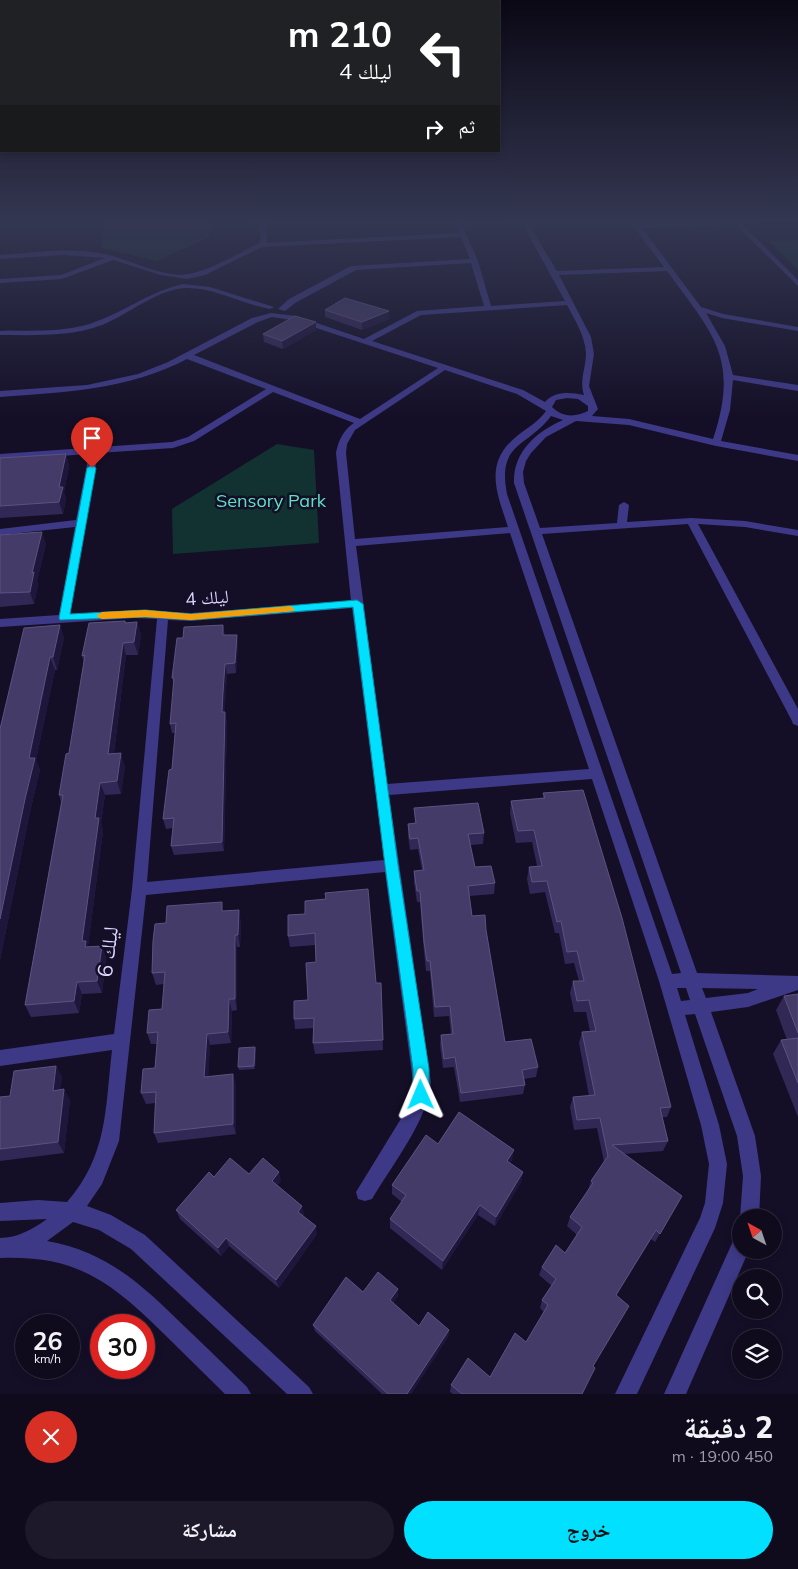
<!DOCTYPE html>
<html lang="ar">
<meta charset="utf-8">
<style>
:root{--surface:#0f0b1d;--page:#1d192a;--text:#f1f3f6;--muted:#9b9ba4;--line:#2f2b3b;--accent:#01e1ff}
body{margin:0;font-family:Mulish,"Noto Naskh Arabic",sans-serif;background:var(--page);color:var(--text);direction:rtl;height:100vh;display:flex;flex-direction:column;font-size:19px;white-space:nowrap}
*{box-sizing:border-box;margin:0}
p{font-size:16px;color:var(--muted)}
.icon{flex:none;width:28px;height:28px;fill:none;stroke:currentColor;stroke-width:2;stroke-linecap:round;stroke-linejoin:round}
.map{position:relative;height:1394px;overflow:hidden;direction:ltr}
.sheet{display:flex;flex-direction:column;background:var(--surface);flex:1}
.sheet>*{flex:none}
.banner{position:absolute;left:0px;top:0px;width:500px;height:152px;box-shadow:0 2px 8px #0003,0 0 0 1px var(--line);direction:rtl;background:#202124;color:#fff;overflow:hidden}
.needle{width:32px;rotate:320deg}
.buttons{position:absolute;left:732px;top:1209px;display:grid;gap:10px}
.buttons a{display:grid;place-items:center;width:50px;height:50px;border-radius:50%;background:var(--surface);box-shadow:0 2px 8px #0003,0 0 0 1px var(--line);font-size:25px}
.speed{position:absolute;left:15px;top:1314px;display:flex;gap:10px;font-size:25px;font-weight:700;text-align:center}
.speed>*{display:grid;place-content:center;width:65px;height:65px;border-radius:50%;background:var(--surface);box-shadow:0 2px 8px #0003,0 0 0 1px var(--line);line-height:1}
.speed small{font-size:12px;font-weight:400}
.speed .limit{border:8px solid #d22;background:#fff;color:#111}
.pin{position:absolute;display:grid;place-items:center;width:42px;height:42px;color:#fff;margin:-51px -21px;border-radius:50% 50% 50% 0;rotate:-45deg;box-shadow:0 0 5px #0007}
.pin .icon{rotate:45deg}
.me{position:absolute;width:55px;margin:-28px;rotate:359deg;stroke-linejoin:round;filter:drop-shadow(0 0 4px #0008)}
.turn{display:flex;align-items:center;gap:18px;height:105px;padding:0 25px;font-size:22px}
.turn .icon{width:65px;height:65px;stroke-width:2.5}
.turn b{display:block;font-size:35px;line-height:42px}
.then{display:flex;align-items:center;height:48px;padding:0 25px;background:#0003;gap:10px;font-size:19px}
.round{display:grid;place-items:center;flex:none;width:52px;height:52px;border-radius:26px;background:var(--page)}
.headline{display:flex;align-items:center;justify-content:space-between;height:85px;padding:0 25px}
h1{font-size:30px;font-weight:800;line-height:38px}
.primary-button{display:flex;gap:10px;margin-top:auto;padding:10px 25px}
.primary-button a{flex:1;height:58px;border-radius:30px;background:var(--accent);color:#111;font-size:20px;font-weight:800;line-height:58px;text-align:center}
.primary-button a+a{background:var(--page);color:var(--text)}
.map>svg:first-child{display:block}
.green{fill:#123231}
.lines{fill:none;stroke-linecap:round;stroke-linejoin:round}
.minor{fill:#3e3987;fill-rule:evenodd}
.wall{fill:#322856}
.shaded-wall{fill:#1e163b}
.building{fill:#443b68;stroke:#5c5380}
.route{fill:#01e1ff;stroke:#0192a6}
.slow{fill:#f59e0b}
.labels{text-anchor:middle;stroke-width:5;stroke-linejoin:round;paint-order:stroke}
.park-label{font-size:18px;fill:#5ee2c4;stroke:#140f27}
.street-label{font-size:18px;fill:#dbd5ff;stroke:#140f27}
.near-street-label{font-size:21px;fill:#dbd5ff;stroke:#140f27}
</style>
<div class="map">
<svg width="798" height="1394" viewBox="0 0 798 1394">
<rect width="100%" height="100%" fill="#140f27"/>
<path class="green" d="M105,223H210L209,237L157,261L101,248Z
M798,240V270L769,241Z
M277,444L314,450L319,543L173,554L172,509Z"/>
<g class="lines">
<path class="minor" d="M260,223H266L267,240L266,243L459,233L455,223H461L478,261L491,306L565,301L522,223H528L557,271L664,267L631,223H724L721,225L642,228L701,307L723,314L798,327V331L722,318L706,313L725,346L733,375L798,385V391L733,380L730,410L721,441L798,455V461L716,446L629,425L576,421L546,437L531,453L526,461L523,472L524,483L540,528L617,523L619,505L624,502L629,505L627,522L691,518L745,521L798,530V536L745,527L698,524L798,709V726L793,724L792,721L688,524L542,534L697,973L798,976V990L748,1007L711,1012L755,1136L761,1176L759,1218H741V1222L740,1218L743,1176L737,1136L695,1014L685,1015L719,1125L727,1164L723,1203L715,1228L637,1394H615L700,1218L705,1203L709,1164L701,1125L659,981L592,779L389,795L431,1082C428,1120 392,1165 372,1199L365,1201L358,1199L356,1192L410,1104L413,1082L385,872L146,895L119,1141L102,1184L87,1206L111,1215L145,1235L309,1387L313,1394H287L131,1249L99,1230L73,1222L47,1241C108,1252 142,1285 184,1326C205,1346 226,1366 247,1387L251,1394H225C204,1373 183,1353 162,1332C110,1281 76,1255 0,1258V1238C17,1238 33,1229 47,1219L0,1221V1203L38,1200L67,1202C108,1155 105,1109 112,1050L0,1066V1050L114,1034L132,889L157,619L135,618L0,627V619L59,615L75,527L0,535V529L76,520L89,454L0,460V454L172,442L188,437L266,389L187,359C128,390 66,392 0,397V391L87,385L138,374L168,362L252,318L271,313L296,316L364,339L417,311L484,306L471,263L356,270L295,303L285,311L278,309L289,299L351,266L470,259L461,237L262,247L205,275L187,279L161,275L113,260L62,279L0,283V279L61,275L105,258L63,255L0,259V255C33,253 67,247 99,253C126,257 163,279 188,274C212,270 236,254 258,244L261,240ZM667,271C713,334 740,358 713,439L629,419L592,416L598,409L589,386L594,354L591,337L559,275ZM567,305C575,320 585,336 586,353C586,368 579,380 584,395C570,392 554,391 545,402L523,390L372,341L421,315ZM272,317L292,320L438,368L360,419L194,355L258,322ZM445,370L517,394L546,411C538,422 527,428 517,436C483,463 497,493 508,527L355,539L346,453L347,444L355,430ZM273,392L354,423C344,429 338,441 336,453L351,601L191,613L135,610L70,615L98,453L173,448L194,441ZM567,398L578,399L588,406V411C576,417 563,418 552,407L556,400ZM551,416L563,420C536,432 513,452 514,483L681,973L672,974L507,494C497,442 527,448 551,416ZM510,533L589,769L387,784L356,546ZM352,608L384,860L147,882L168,620L191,621ZM677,988H686L690,1000L681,1001ZM702,988L758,989L748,993L706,998Z
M734,223H741L798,280V286Z
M183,284L210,287L274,307L270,309C242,304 214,287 185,288C158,289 127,315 102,325C70,337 34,335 0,335V331C32,330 65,333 95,322C126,311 151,291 183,284Z
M741,1236V1250H749L686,1394H664L734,1239Z"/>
</g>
<path class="wall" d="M325,310L389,311V319L362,330L325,317Z
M316,322V330L283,349L264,342L263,334Z
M66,454L69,466L64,492L66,499L63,514L0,518V458Z
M0,535L46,544L37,581L38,585L34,604L0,607Z
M125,621L126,623L137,622L141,635L138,655H126L114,753L125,766L121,794L105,795L101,823L103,831L88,946L89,947L102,946L106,958L102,993L82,994L79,1013L31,1017L25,1005L61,802L59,795L69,753L84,662L82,656Z
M60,625L64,638L57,670H55L36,760L40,770L30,812L0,960V729Z
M225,635L238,644L236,673L227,674L225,702L224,712L227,721L224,851L174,855L171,846L173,828L166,829L163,819L172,769L175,733H172L170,724L174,684L172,678Z
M543,793L671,1107L667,1117H662L668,1141L663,1151L623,1154L682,1196L655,1242L651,1239L616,1296L593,1367L582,1394H453L450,1392L451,1385L490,1377L526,1342L544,1312L540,1308L542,1300L552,1286L539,1275L542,1267L565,1253L577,1235L567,1226L570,1217L588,1190L591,1181L604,1162L597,1128L574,1130L570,1107L573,1097L589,1096L579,1043L582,1032L590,1031L586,1012H574L570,993L573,981H579L574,963L565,964L559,933H555L545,892L530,894L527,879L529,867L537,866L532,842L516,843L510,813L511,801L543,798Z
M414,808L484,833L483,844L470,845L475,867L495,883L494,894L469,896L472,916L486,930L505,1042L538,1067L536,1077L524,1079L525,1085L523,1094L460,1102L454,1067L443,1068L440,1045L441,1035L451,1034L449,1016L434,1017L430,971H426L424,952L420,902H417L414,882V871L422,870L418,849L410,850L408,835V824L415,823Z
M224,911L241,922L240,947H237V1010L232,1011L231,1043L210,1045L208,1076L236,1085V1134L158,1143L154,1133L155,1103L146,1104L141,1093L155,1068L157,1044H151L147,1033L162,1009L164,984L156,985L152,973L166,923Z
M305,914L376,983H381L383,1050L315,1054L313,1043L314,1028L295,1029L294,1019L308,1000L316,962L315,945L290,947L288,936Z
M798,994V1117L773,1054L781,1040H787L776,1010L784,996Z
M255,1047L256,1051L255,1069L239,1070L238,1067Z
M56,1066L62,1077L60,1090L70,1100L64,1153L0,1161V1097L10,1096Z
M438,1144L512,1160L510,1163L523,1172L521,1182L495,1226L478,1215L442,1270L390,1228V1219L402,1202L392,1194V1185Z
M249,1174L281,1180L277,1186L304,1214L303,1216L317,1234L279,1288L229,1246L221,1256L180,1219L176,1210Z
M398,1289V1296L393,1303L419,1326L449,1330L448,1337L411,1394H382L315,1331L313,1325L363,1292Z"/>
<path class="shaded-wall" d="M389,311V319L362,330V322Z
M316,322V330L283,349L282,341Z
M66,454L69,466L64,492L66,499L63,514L59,502V487Z
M42,532L46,544L37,581L38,585L34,604L30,592L32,573Z
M137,622L141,635L138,655L134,642Z
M60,625L64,638L57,670L53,657Z
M223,625L225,634L224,645L223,635Z
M237,635L238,644L236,673L235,663Z
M123,643L126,655L112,767L108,754Z
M50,657L55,670L36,760L40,770L30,812L0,960V919L25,799L29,758Z
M225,664L227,674L224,722L222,712Z
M225,712L227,721L224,851L222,842Z
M121,753L125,766L121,794L117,781Z
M100,783L105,795L101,823L103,831L88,946L91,953L90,959L82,941L95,818Z
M239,910L241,922L240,947L238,935Z
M235,935L237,947V1010L235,999Z
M102,946L106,958L102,993L97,981Z
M77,982L82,994L79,1013L74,1001Z
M229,999L232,1011L231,1043L228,1032Z
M207,1034L210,1045L208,1088L204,1077Z
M255,1047L256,1051L255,1069L254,1066Z
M56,1066L62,1077L59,1102L53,1091Z
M233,1074L236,1085V1134L233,1124Z
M64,1089L70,1100L64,1153L58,1142Z
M514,1150L512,1160L505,1171L507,1161Z
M279,1172L281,1180L274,1190L272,1181Z
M523,1172L521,1182L495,1226L496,1217Z
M480,1205L478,1215L442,1270L443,1261Z
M302,1206L304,1214L299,1220L298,1212Z
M316,1226L317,1234L279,1288L276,1280Z
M656,1230L651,1239L612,1303L616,1295Z
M226,1238L229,1246L221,1256L218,1248Z
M398,1289V1296L390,1307V1300Z
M449,1330L448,1337L411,1394H407Z"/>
<path class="building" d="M345,298L389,311L362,322L325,310Z
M295,316L316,322L282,341L263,334Z
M66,454L59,487H63L59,502L0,506V458Z
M42,532L32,573L34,572L30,592L0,593V535Z
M125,621V623L137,622L134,642L123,643L108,754L121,753L117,781L100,783L95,818H99L82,941H86L85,947L102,946L97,981L77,982L74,1001L25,1005L63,795H59L66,754L69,753L85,655L82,656L89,623Z
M60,625L53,657H50L29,758H35L25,799L0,919V729L24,628Z
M223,625V635H237L235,663L225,664L223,692L222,712H225L222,842L171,846L174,818L163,819L169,770L172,769L176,723L170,724L174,678H172L177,638H183L184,627Z
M583,790L622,918L671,1107L660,1108L668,1141L612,1145L682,1196L660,1234L656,1230L616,1295L629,1306L593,1366L595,1368L582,1394H462L451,1385L468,1358L490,1377L515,1333L526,1342L548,1305L542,1300L556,1279L542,1267L556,1245L565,1253L582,1227L570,1217L593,1183L591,1181L608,1156L600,1118L577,1120L573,1097L595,1095L582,1032L596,1031L589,1000L577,1001L573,981H584L577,951L567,952L561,921L557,922L547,881L532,882L529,867L542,866L534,830L518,831L511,801L545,798L543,793Z
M478,803L484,833L468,834L475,867L491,866L495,883L468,886L472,916L485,915L486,930L505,1042L531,1039L538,1067L522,1070L525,1085L461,1093L455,1057L444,1059L441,1035L453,1034L450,1006L435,1007L430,961H427L424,942L420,891H417L414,871L424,870L418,838L410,839L408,824L416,823L414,808Z
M368,889L376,983H381L383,1040L313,1043L314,1018L294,1019V1001L308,1000L306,963L316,962L315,933L288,936V915L305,914V901L326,899L325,893Z
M222,902V911L239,910L238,935H235V999H229L228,1032L207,1034L204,1077L233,1074V1124L154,1133L156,1092L141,1093L143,1069L155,1068L158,1032L147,1033L149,1010L162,1009L165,972L152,973L153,941L155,924L166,923L167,906Z
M798,994V1033L784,996Z
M798,1038V1083L781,1040Z
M255,1047L254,1066L238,1067L239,1048Z
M56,1066L53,1091L64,1089L58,1142L0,1149V1097L10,1096L14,1071Z
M459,1112L514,1150L507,1161L523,1172L496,1217L480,1205L443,1261L390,1219L406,1195L392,1185L426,1135L438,1144Z
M230,1158L249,1174L263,1158L279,1172L272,1181L302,1206L298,1212L316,1226L276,1280L226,1238L218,1248L176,1210L209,1172L214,1177Z
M378,1272L398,1289L390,1300L419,1326L428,1312L449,1330L407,1394H388L313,1325L346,1277L363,1292Z"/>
<linearGradient id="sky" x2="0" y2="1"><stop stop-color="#0b0815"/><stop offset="0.53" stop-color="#343752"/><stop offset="1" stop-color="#343752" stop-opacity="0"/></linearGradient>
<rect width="798" height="418" fill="url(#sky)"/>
<path class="route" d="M92,465L96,468L70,614L145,610L191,614L357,600L363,604L398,865L429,1069V1095L427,1100L421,1103L416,1100L413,1095V1069L385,865L353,607L191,620L145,617L60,620L59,618L87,468Z"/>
<path class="slow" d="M290,606L295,609L293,611L191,620L145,617L102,619L96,616L102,612L145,610L191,614Z"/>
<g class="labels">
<g class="park-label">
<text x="271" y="507">Sensory Park</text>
</g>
<g class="street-label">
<text transform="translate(207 598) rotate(-4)" y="6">ليلك 4</text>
</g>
<g class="near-street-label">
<text transform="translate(108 952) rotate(-83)" y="7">ليلك 6</text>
</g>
</g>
</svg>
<div class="buttons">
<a><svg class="needle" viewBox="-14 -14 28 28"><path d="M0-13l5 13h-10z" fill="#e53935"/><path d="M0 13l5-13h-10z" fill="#9b9ba4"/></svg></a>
<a><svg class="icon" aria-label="search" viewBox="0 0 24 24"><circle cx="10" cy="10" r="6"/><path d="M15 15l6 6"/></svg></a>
<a><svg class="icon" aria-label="layers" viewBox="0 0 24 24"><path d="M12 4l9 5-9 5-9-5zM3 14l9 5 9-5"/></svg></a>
</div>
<div class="speed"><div>26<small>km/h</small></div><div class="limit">30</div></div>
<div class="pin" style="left:92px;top:468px;background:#d93025"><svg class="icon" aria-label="arrive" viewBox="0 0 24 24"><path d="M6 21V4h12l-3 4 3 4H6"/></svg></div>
<svg class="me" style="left:421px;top:1095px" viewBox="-20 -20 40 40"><path d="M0-17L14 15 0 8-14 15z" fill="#01e1ff" stroke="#fff" stroke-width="4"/></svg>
<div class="banner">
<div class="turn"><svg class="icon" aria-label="left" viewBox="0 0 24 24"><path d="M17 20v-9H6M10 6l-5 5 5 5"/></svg><div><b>210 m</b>ليلك 4</div></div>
<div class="then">ثم<svg class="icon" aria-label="right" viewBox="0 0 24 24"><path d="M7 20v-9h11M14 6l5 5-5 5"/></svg></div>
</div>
</div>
<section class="sheet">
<div class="headline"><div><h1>2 دقيقة</h1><p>450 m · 19:00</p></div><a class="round" style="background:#d93025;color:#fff"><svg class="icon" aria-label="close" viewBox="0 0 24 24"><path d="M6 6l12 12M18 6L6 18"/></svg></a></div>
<div class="primary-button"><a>خروج</a><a>مشاركة</a></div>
</section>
